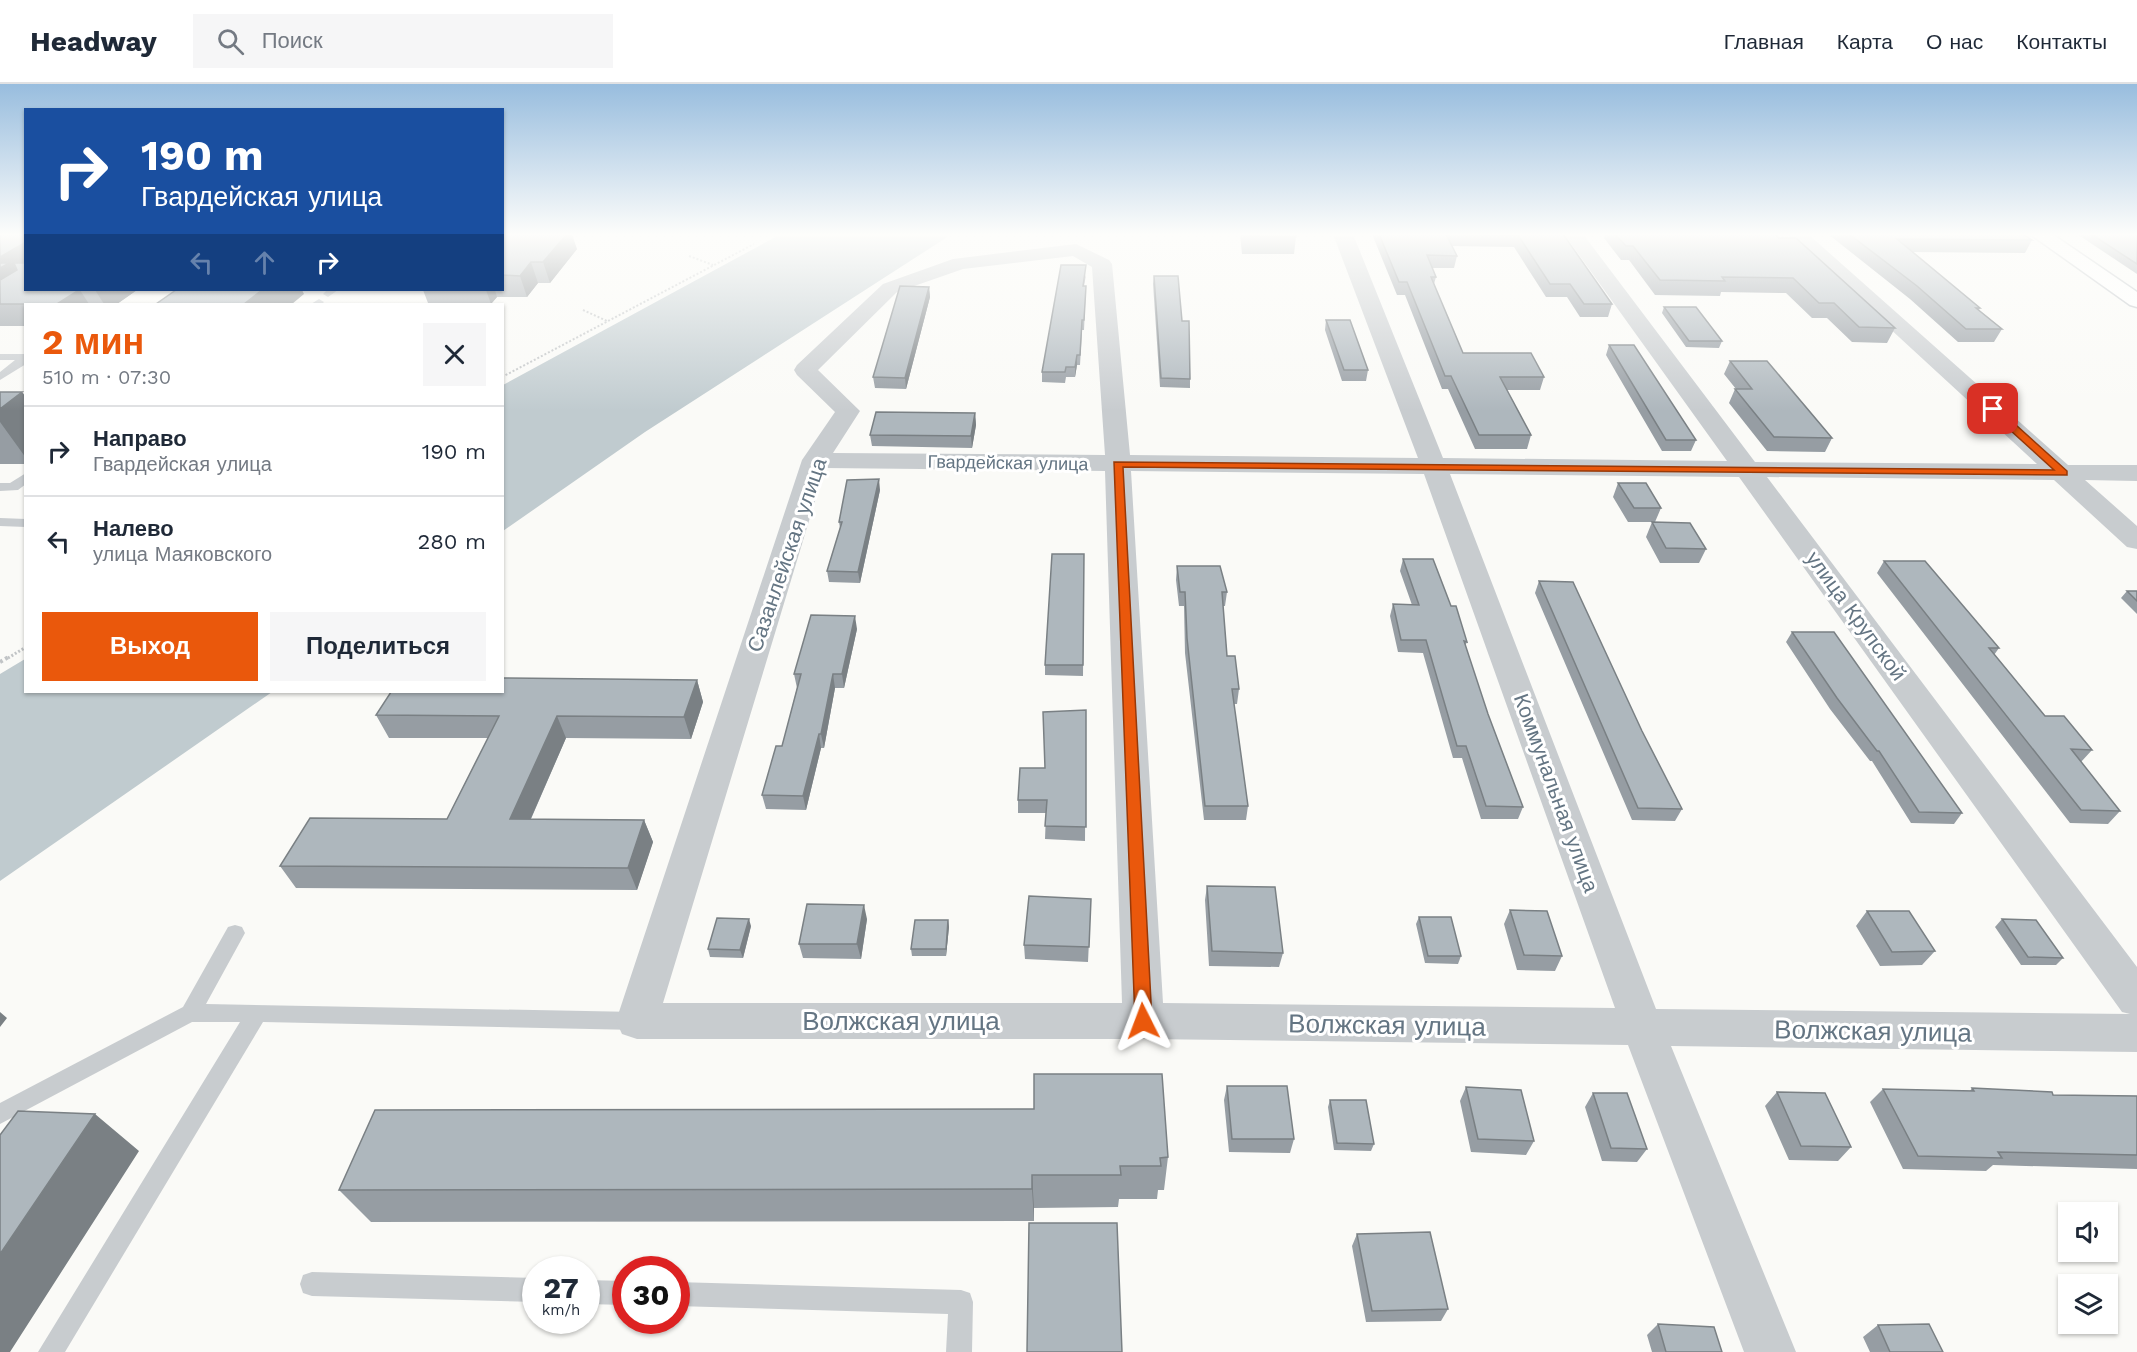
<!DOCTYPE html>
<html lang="ru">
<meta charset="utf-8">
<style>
:root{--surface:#fff;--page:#f6f6f7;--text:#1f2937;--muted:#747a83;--line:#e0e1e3;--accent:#ea580c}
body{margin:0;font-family:"Work Sans",sans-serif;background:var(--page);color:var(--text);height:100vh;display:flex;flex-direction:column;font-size:22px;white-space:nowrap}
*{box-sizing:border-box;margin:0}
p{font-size:20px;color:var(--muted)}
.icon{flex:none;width:33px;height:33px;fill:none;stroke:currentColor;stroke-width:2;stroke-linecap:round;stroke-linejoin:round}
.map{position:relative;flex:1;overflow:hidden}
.sheet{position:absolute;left:24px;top:219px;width:480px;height:390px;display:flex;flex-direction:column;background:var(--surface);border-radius:0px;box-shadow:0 2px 4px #0004}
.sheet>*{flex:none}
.banner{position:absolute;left:24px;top:24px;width:480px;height:183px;border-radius:0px;box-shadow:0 2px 4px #0004;background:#1a4fa0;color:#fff;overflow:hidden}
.fabs{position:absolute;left:2058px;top:1118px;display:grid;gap:12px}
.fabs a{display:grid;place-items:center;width:60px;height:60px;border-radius:0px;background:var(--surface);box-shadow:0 2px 4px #0004;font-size:30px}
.speed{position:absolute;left:522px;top:1172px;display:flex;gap:12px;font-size:30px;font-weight:700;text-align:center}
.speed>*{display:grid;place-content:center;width:78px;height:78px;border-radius:50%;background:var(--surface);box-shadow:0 2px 4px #0004;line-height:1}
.speed small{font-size:15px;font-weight:400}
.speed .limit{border:9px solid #d22;background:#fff;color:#111}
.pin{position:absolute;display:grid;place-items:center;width:51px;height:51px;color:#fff;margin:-26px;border-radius:12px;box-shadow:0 3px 9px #0006}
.me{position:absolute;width:66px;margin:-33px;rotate:357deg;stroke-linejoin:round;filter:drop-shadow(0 0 4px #0008)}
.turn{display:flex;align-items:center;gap:21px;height:126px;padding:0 18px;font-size:27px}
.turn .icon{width:78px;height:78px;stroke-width:2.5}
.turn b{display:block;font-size:42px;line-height:51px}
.lanes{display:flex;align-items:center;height:57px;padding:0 18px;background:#0003;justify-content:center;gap:30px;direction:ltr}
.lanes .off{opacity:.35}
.round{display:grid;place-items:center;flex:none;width:63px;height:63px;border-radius:0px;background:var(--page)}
.headline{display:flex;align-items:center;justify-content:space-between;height:102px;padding:0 18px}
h1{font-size:36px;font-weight:700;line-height:45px;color:var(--accent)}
.primary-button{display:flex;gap:12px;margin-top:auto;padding:12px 18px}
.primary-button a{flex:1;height:69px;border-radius:0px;background:var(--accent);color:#fff;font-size:24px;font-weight:700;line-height:69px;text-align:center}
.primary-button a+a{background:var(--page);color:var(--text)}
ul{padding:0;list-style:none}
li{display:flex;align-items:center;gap:18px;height:90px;padding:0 18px;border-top:2px solid var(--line)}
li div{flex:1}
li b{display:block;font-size:22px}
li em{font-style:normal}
header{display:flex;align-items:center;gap:36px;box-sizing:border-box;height:84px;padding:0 30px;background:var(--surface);border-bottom:2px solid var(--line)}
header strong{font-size:28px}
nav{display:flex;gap:33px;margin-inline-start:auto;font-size:21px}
.search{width:420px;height:54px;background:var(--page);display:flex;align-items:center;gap:15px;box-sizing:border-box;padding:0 21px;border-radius:0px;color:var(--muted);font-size:22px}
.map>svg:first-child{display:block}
.water{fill:#c0cbcf}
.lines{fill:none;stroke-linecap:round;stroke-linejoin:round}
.secondary-casing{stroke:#babfc4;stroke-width:3}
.path-far2{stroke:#c1c4c6;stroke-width:2;stroke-dasharray:2 2;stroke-linecap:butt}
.path-far1{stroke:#c1c4c6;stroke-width:3;stroke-dasharray:2 2;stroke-linecap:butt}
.path{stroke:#c1c4c6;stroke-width:4;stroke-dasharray:3 3;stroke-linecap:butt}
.lane{fill:#c8cccf;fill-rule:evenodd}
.street{fill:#c8cccf;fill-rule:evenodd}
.secondary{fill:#fff;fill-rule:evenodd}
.wall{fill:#969da3}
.shaded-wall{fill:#7a8084}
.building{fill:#aeb7bd;stroke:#7a8084;stroke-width:1.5}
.route{fill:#ea580c;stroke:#983908;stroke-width:1.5}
.labels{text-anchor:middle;stroke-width:6;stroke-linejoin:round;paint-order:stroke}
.far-street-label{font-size:18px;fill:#647583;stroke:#fff}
.street-label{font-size:21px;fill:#647583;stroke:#fff}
.near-street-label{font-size:26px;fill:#647583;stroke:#fff}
</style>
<header>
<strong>Headway</strong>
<div class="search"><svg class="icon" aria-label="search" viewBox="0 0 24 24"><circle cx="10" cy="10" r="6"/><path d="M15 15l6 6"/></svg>Поиск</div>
<nav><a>Главная</a><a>Карта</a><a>О нас</a><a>Контакты</a></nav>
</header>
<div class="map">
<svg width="2137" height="1268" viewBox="0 0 2137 1268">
<rect width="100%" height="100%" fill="#fafaf7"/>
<path class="water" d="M781,150H952L645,348L503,447V301Z
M25,575L26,608H272L0,797V590Z"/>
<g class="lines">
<defs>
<path id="secondary" d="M2030,150H2052L2137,208V223L2130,221Z"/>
</defs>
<use href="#secondary" class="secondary-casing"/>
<path class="path-far2" d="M689,172L713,181
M583,226L607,237
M502,293L754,160"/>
<path class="path-far1" d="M8,574L26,563"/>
<path class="path" d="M0,578L10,572"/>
<path class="lane" d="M327,206H338L328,213L323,210Z
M319,215L324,218L322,220H311Z
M0,270H26V280L0,296V288L15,276H0Z
M26,389V400L18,406L0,407V399H10Z
M0,434L26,435V443L0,442Z
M235,841L242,843L245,849L206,920L637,928L644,931L647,937L644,943L637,946L263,938L65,1268H38L240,938H192L0,1040V1019L183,923L228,843Z
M312,1188L536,1194V1218L312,1212L303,1209L300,1200L303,1191Z
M586,1196L626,1197V1221L586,1220Z
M676,1198L961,1206L970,1209L973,1218L972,1268H946L948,1230L676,1222Z"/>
<path class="street" d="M1333,150H1353L1443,374L1727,377L1564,150H1583L1755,378L2037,380L1787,150H1808L2068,381H2137V397L2085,396L2137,442V465L2127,463L2054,396L1767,393L2137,883V968L1671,962L1796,1268H1744L1628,961L1143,955H637L622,950L616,937L802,376L835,328L797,291L794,286L797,281L883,200L953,175L1076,160L1109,176L1112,180L1130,371L1418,374ZM1073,172L1092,183L1105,371L833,369L860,327L818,286L897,208L963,185ZM825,384L1105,387L1122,919H663ZM1131,387L1424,390L1615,924L1163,919ZM1450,390L1739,393L2122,928L2130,930L1656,925Z"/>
<use href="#secondary" class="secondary"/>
</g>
<path class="wall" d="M0,150L26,206H137L117,220H26V242H0Z
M502,150L577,165L550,199H538L527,213H497L491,220L428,219L423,206H502Z
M1240,150H1296V153L1294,170H1242Z
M1372,150H1563L1612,220L1608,233H1580L1567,213H1546L1514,163L1452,162L1457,172L1454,184H1432L1436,193L1434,200L1463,269L1544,293L1540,306H1507L1531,351L1527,365H1475L1448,305H1442L1405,211H1397Z
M1605,150H1775L1895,244L1887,259L1852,258L1827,234H1812L1786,209L1721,208L1720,212L1655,211L1629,176H1621L1604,154Z
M1828,150H2023L2032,156L2025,169L1912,168L1980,224L1979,226L2002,245L1994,258H1958L1910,215Z
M2077,150H2137V190Z
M1086,191L1084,202H1086L1084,246H1082L1080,281H1077L1075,293H1066L1065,299L1042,298V288Z
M1154,192L1182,237L1190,295V304L1160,303L1153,200Z
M929,203L930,213L906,305L875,304L873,293Z
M1664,223L1722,257L1719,264L1686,263L1662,229Z
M1326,236L1368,286L1366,297H1342L1325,246Z
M1609,261L1696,356L1691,367H1662L1606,271Z
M1730,277L1832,354L1825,368L1767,367L1729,319L1735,305H1736L1724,290Z
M0,308L26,313V380H0Z
M975,329L976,341L972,364L872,362L870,351Z
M1618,399L1661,424L1655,438L1706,465L1699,479H1660L1646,453L1652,438H1628L1613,413Z
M880,406L860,499L829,498L827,487L840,444L839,438Z
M1084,470L1083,592L1045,591V581Z
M1403,475L1451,522L1467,558L1465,562L1488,630L1523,723L1518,735H1481L1462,674H1453L1423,569L1398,568L1390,532L1393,520L1412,521L1400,487Z
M1884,477L1999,564L1994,571L2045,632L2092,666L2081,678L2120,727L2108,740L2070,739L1877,489Z
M1177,482L1227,508L1225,522H1223L1227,572L1239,605L1237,620H1234L1248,722L1246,736H1204L1185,569L1184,522H1179L1176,496Z
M1539,497L1642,647L1682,725L1675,737L1632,736L1535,509Z
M2127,507H2137V530L2121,514Z
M857,545L844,604H835L824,664H821L806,726L766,725L762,711L782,662L797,604L794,590Z
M1792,548L1962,729L1954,740L1911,739L1872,677H1870L1830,625L1786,558Z
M697,596L703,618L691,655L566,654L531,735L644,736L653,758L637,806L296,804L280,782L447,735L488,654H389L376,631Z
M1086,626L1085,757L1045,755L1046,729H1018V716L1045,684Z
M1207,802L1283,869L1279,883L1209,882L1205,816Z
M1091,815L1088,878L1025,875L1024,861Z
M1510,826L1562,872L1555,887L1517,886L1504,840Z
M1867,827L1935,867L1922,881L1880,882L1856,842Z
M1419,833L1461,872L1458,880L1425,879L1416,840Z
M867,835L861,875L803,874L799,860Z
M2002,835L2063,874L2056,881H2021L1995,843Z
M948,836L949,843L946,872H912L911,865Z
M751,842L743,874L710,873L708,865Z
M1227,1002L1294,1055L1290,1069L1229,1068L1224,1016Z
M1466,1003L1534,1057L1526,1071L1471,1068L1460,1017Z
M1972,1004L2053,1011L2137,1012V1085L1993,1081L1986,1087L1903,1085L1870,1018L1883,1005L1970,1007Z
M1777,1008L1851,1063L1838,1077L1789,1076L1765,1022Z
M1593,1009L1647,1065L1637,1078L1602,1077L1585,1023Z
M1330,1016L1374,1060L1371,1067L1334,1066L1328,1023Z
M1168,1073L1164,1106H1158L1157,1115H1119L1118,1123L1034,1124V1137L371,1138L339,1106Z
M1357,1150L1448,1225L1441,1237L1366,1238L1352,1162Z
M1658,1240L1722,1268H1652L1647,1251Z
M1878,1241L1943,1268H1870L1863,1253Z"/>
<path class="shaded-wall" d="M567,150H572L577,165L550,199L543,178Z
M26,158V187L0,213V173Z
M531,178L538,199L527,213L520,192Z
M929,203L930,213L906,305L905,294Z
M79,206H80L89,220H57Z
M95,206H137L117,220H104Z
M262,206H302L304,210L292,220H244Z
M486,206H495L497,213L491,220Z
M1077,271V281L1075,293V283Z
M22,308L26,313V374L0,338V325Z
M975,329L976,341L972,364L971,352Z
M879,395L880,406L860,499L858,488Z
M855,532L857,545L844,604L842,590Z
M833,590L835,604L824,664L821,650Z
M697,596L703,618L691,655L684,633Z
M557,632L566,654L521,757L510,735Z
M819,650L821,664L806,726L803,712Z
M644,736L653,758L637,806L628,784Z
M864,821L867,835L861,875L857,860Z
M749,835L751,842L743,874L740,866Z
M948,836L949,843L946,872V865Z
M0,928L7,934L0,943Z
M95,1030L139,1067L10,1268H0V1170Z
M1032,1091L1034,1124V1137L1032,1105Z"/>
<path class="building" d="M0,150H26V158L0,173Z
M502,150H567L543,178H531L520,192L502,191Z
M1243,150H1296V153L1244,152Z
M1379,150H1563L1612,220H1584L1570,200H1550L1518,151L1446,150L1457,172L1427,171L1436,193H1431L1463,269H1531L1544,293H1500L1531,351H1479L1451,292H1445L1407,198H1399Z
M1615,150H1775L1779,154H1796L1895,244L1859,243L1834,219H1819L1793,194L1722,193L1725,197L1660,196L1633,162H1626Z
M1849,150H2023L2032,156L1897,155L1980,224H1976L2002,245H1966L1917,202Z
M2091,150H2137V180Z
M0,179H9L0,184Z
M14,179H26V206H79L57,220H0V196L17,186Z
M1061,181H1086L1083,202H1086L1084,236H1082L1080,271H1077L1075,283H1066L1065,288H1042Z
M1154,192H1178L1182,237H1189L1190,295L1161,294Z
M900,202L929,203L905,294L873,293Z
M176,206H262L244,220H156Z
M1664,223H1696L1722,257H1689Z
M1326,236H1350L1368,286H1344Z
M1609,261H1634L1696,356H1666Z
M1730,277H1767L1832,354L1774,353L1735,305H1752Z
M0,308H22L0,325Z
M876,328L975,329L971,352L870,351Z
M879,395L858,488L827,487L842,438H839L847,396Z
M1618,399H1646L1661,424H1634Z
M1652,438L1690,439L1706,465L1666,464Z
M1052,470H1084L1083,581H1045Z
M1403,475H1433L1451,522H1456L1467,558L1464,557L1488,630L1523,723L1486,722L1466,662H1457L1426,556H1401L1393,520L1419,521Z
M1884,477H1925L1999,564H1989L2045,632H2064L2092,666L2071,665L2120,727L2081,726Z
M1177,482H1220L1227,508H1222L1227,572H1235L1239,605H1232L1248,722H1205L1187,554L1185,508H1180Z
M1539,497L1573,498L1642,647L1682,725L1638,724Z
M2127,507H2137V517Z
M811,531L855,532L842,590H833L821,650H819L803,712L762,711L776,662H782L801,590H794Z
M1792,548H1834L1962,729L1919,728L1879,667H1877L1837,614Z
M502,594L697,596L684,633L557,632L510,735L644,736L628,784L280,782L310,734L447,735L499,632L376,631L391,608H502Z
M1086,626V743L1045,742L1047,716H1018L1020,684H1045L1043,628Z
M1207,802L1275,803L1283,869L1212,867Z
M1029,812L1091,815L1089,863L1024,861Z
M807,820L864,821L857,860H799Z
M1510,826L1547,827L1562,872L1524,871Z
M1867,827H1909L1935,867L1892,868Z
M1419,833H1451L1461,872H1428Z
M717,834L749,835L740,866L708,865Z
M2002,835L2036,836L2063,874L2028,873Z
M915,836H948L946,865H911Z
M1034,990H1162L1168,1073L1160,1074L1161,1082H1120L1121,1091H1032V1105L339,1106L375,1026L1034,1025Z
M1227,1002H1287L1294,1055H1232Z
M1466,1003L1521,1006L1534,1057L1478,1055Z
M1972,1004L2052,1008L2053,1011L2137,1012V1071L1998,1068L2002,1074L1918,1072L1883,1005L1974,1007Z
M1777,1008L1825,1009L1851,1063L1801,1062Z
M1593,1009H1627L1647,1065L1611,1064Z
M1330,1016H1366L1374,1060L1337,1059Z
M18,1027L95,1030L0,1170V1051Z
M1029,1139H1117L1122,1268H1027Z
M1430,1148L1448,1225L1372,1227L1357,1150Z
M1658,1240L1714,1243L1722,1268H1666Z
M1929,1240L1943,1268H1890L1878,1241Z"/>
<linearGradient id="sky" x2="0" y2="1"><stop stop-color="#98bdde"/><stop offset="0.46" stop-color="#fdfdfb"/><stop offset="1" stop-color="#fdfdfb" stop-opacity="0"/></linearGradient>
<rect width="2137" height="327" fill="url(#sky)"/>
<path class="route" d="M1989,323H1996L2067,387V391L1123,383L1152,937L1149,942L1143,944L1137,942L1135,937L1114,378L2054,386L1989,327Z"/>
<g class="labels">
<g class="far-street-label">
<text transform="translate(1008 379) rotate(1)" y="6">Гвардейская улица</text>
</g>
<g class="street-label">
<text transform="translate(787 471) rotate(-71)" y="7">Сазанлейская улица</text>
<text transform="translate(1856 532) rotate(54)" y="7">улица Крупской</text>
<text transform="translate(1556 709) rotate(70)" y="7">Коммунальная улица</text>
</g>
<g class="near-street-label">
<text x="901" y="946">Волжская улица</text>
<text transform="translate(1387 941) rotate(1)" y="9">Волжская улица</text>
<text transform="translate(1873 947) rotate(1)" y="9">Волжская улица</text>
</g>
</g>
</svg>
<div class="fabs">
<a><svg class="icon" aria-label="sound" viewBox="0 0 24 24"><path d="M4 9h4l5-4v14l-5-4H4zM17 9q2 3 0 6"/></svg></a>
<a><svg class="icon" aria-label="layers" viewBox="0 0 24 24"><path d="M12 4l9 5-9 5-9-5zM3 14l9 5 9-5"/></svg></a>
</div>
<div class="speed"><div>27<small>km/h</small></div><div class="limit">30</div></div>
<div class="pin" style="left:1993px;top:325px;background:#d93025"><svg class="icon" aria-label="arrive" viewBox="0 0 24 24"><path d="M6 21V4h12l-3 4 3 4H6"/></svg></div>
<svg class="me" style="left:1143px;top:937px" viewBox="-20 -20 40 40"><path d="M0-17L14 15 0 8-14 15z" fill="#ea580c" stroke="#fff" stroke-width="4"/></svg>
<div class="banner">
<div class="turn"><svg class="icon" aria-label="right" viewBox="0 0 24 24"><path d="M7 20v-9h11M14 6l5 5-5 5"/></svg><div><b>190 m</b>Гвардейская улица</div></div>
<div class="lanes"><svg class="icon off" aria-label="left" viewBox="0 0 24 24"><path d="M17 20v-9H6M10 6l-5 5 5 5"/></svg><svg class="icon off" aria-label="ahead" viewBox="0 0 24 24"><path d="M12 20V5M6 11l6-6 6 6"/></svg><svg class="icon" aria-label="right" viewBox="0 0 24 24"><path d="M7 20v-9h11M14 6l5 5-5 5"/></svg></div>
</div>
<section class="sheet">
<div class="headline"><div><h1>2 мин</h1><p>510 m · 07:30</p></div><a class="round"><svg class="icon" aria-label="close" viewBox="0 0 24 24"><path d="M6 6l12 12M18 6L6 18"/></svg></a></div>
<ul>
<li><svg class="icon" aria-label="right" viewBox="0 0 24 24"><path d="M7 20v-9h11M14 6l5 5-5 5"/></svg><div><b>Направо</b><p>Гвардейская улица</p></div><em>190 m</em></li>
<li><svg class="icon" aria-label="left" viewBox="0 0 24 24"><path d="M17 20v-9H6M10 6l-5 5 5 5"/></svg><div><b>Налево</b><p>улица Маяковского</p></div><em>280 m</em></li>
</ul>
<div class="primary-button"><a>Выход</a><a>Поделиться</a></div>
</section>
</div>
